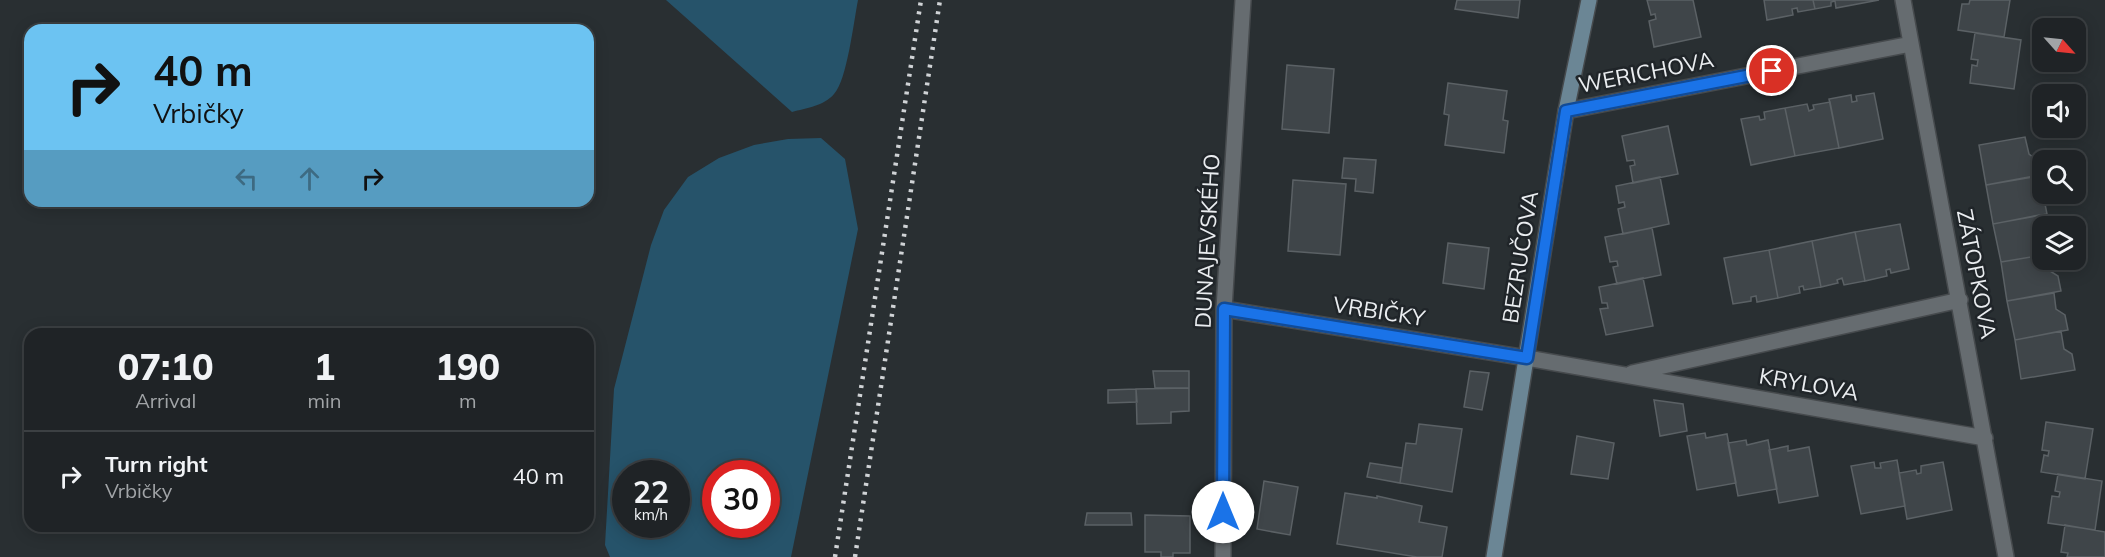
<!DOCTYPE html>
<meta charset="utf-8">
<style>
:root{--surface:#1f2326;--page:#272b2e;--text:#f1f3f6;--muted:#a1a4a7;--line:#3c4043}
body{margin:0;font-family:Mulish,sans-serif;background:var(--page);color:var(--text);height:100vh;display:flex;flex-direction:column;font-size:22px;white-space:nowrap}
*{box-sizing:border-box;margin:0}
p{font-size:20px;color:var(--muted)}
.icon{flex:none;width:33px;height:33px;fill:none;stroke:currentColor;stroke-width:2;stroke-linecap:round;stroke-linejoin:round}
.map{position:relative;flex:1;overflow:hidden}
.side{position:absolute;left:24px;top:328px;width:570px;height:204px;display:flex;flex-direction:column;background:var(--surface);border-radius:18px;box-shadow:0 3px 15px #0003,0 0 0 2px var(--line)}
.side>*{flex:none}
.guide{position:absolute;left:24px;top:24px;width:570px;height:183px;border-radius:18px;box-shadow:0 3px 15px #0003,0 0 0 2px var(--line);background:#6cc3f2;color:#111;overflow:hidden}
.needle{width:39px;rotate:117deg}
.controls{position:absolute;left:2032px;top:18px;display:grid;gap:12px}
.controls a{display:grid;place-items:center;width:54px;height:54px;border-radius:12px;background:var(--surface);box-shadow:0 3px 15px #0003,0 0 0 2px var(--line);font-size:30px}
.speed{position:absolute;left:612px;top:460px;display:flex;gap:12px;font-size:30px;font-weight:700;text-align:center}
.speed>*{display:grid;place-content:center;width:78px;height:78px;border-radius:50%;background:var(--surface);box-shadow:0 3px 15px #0003,0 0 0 2px var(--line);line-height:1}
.speed small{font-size:15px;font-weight:400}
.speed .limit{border:9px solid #d22;background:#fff;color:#111}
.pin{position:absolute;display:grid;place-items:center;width:51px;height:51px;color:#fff;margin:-26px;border:3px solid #fff;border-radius:50%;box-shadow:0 2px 6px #0007}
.me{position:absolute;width:66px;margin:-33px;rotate:0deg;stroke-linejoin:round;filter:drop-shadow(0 0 4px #0008)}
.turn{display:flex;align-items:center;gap:21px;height:126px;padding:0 30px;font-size:27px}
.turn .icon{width:78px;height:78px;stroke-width:2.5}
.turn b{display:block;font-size:42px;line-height:51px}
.lanes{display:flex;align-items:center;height:57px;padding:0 30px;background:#0003;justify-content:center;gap:30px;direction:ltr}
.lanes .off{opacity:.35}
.eta{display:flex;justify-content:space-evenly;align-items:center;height:102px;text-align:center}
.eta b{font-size:36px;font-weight:800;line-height:42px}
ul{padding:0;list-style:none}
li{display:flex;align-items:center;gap:18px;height:90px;padding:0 30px;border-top:2px solid var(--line)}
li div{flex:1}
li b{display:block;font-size:22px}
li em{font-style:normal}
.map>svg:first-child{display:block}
.green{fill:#26536a;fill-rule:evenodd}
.building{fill:#3f4549;stroke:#5b6165;stroke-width:1.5}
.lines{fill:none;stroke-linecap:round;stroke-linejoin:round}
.street-casing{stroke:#464a4d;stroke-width:18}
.secondary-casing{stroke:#464a4d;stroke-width:18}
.street{stroke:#666c70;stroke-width:15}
.secondary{stroke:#6b8695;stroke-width:15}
.rail{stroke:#d0d3d6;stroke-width:4.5;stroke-dasharray:3 6;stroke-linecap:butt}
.route-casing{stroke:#114b97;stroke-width:15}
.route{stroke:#1a73e8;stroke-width:10}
.labels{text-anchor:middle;stroke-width:5;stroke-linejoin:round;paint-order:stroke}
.street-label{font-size:22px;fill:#eaedf0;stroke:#202529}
</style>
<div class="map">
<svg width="2105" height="557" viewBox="0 0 2105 557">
<rect width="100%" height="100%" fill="#292f32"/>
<path class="green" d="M666,0H858C854,20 847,81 834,94C824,106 806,108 792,112Z
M821,138L845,159L858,229L791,557H610L605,545L614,389L651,245L664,210L688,177L719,158L754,145L788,139ZM626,474H676V525H626ZM716,474H766V525H716Z"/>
<path class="building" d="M1457,0H1520L1518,18L1455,9Z
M1647,0H1693L1701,37L1654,47L1649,21L1656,19L1655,14L1651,15Z
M1764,0H1813L1815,9L1798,12L1797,8L1792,9L1793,15L1767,20Z
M1813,0H1879L1836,8L1835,1L1831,2V6L1815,9Z
M1970,0H2010L2004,37L1958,30L1962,4H1969Z
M1975,33L2021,40L2014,89L1970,83L1972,65L1977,66L1978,60L1971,59Z
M1287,65L1334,69L1329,133L1282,129Z
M1448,83L1507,91L1503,120L1508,121L1504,153L1445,145L1449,115L1444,114Z
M1874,93L1883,139L1839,148L1829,99L1851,95L1852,102L1857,101L1856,96Z
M1830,102L1839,148L1795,156L1785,108L1807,104L1809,111L1814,109L1813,105Z
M1785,108L1795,156L1751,165L1741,119L1759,116L1760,120L1765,119L1764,112Z
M1668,126L1678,174L1633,183L1630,166L1635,165L1634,160L1627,161L1622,136Z
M2025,137L2029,154L2037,160L2039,175L1986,185L1979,145Z
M1344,158L1376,160L1373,193L1355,191L1356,179L1342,178Z
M1660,177L1669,224L1623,234L1618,209L1625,207L1624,202L1619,203L1616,186Z
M2033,177L2035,193L2044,199L2047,214L1993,224L1986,185Z
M1293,180L1346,184L1340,255L1288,251Z
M2039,215L2043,232V255L2001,262L1993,224Z
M1900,224L1909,269L1891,273L1890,269L1886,270L1887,276L1865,281L1855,232Z
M1652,228L1661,275L1617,284L1613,267L1618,266L1617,261L1610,262L1605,237Z
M1855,232L1865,281L1844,285L1842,278L1837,280L1838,283L1821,287L1812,241Z
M1812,241L1821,287L1804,290L1803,286L1799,287L1800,293L1778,298L1769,250Z
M1448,243L1489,248L1484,289L1443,283Z
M1769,250L1778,298L1757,302L1756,296L1751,297V301L1733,304L1724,258Z
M2043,255V260H2048L2050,271L2058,276L2061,291L2007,301L2001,262Z
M1643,278L1653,326L1606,335L1600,309L1608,308L1607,303H1602L1599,287Z
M2054,293L2056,309L2065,315L2068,330L2015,340L2007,301Z
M2061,331L2064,349L2072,354L2075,370L2021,379L2015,340Z
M1153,371H1189V388H1155Z
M1470,371L1489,373L1482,410L1464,407Z
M1189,388V411L1171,412V423L1137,424L1136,389Z
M1136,389L1137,402L1108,403V390Z
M1654,400L1683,404L1687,431L1660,436Z
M2046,422L2093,429L2085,479L2041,472L2044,455L2048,456L2049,451L2042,450Z
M1419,424L1462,429L1452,492L1400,483L1406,443L1416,444Z
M1705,433L1706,438L1727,434L1736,483L1697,490L1687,436Z
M1577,436L1614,443L1608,479L1571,474Z
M1746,440L1747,445L1768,440L1777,489L1738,496L1728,443Z
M1788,446V451L1809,447L1818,496L1779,503L1769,450Z
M1897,460L1905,506L1861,514L1851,466L1874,462L1875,468H1881L1880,463Z
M1943,462L1952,510L1907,519L1899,473L1916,470L1917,474L1921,473V466Z
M1370,463L1402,468L1400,483L1367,477Z
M2058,474L2102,481L2095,530L2048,523L2052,496L2059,497L2060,492L2055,491Z
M1264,481L1298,487L1290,535L1257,529Z
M1345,493L1377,498V496L1422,506L1419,522L1447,527L1442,557H1417L1337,544Z
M1087,513H1131L1132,525H1085Z
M1145,515L1190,516V553H1173V557H1161V552H1145Z
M2065,525L2105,532V557H2067L2068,553L2061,552Z"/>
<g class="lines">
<defs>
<path id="street" d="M1903,0L2006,557
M1566,111L1911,44
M1224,309L1527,358L1985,438
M1632,373L1960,300
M1223,557L1224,309L1243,0"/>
<path id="secondary" d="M1494,557L1566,111L1589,0"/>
</defs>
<use href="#street" class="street-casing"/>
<use href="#secondary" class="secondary-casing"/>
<use href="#street" class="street"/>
<use href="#secondary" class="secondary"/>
<path class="rail" d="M835,557L921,0
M855,557L940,0"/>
</g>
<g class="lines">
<defs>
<path id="route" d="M1223,512L1224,309L1527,358L1566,111L1772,71"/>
</defs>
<use href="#route" class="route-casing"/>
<use href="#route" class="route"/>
</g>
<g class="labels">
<g class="street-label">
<text transform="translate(1646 72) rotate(-11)" y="8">WERICHOVA</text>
<text transform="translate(1207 241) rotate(-87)" y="8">DUNAJEVSKÉHO</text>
<text transform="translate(1520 257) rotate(-81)" y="8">BEZRUČOVA</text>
<text transform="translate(1977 274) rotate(79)" y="8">ZÁTOPKOVA</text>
<text transform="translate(1379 311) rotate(9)" y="8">VRBIČKY</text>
<text transform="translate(1809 384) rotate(10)" y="8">KRYLOVA</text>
</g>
</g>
</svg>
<div class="controls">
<a><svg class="needle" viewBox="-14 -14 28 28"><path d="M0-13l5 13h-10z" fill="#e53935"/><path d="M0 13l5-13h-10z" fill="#a1a4a7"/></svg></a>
<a><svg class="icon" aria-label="sound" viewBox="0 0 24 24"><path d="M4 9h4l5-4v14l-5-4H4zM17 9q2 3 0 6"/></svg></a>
<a><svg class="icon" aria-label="search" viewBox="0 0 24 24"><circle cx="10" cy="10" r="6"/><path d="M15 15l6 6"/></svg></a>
<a><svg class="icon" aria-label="layers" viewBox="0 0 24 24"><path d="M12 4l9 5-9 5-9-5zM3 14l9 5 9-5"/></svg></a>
</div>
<div class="speed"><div>22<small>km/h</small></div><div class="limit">30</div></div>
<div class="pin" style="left:1772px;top:71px;background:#d93025"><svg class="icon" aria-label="arrive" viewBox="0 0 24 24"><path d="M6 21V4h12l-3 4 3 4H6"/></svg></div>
<svg class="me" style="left:1223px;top:512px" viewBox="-20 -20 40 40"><circle r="19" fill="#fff"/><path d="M0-13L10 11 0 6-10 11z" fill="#1a73e8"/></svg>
<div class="guide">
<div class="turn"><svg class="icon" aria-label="right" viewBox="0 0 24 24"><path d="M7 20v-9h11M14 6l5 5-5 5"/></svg><div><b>40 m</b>Vrbičky</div></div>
<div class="lanes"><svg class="icon off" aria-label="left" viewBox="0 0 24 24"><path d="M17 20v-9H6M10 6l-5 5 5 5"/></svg><svg class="icon off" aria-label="ahead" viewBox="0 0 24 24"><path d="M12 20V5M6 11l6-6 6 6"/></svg><svg class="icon" aria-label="right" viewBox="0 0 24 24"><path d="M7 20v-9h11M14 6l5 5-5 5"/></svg></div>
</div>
<section class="side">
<div class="eta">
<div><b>07:10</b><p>Arrival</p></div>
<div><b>1</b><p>min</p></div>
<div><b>190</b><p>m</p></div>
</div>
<ul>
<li><svg class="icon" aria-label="right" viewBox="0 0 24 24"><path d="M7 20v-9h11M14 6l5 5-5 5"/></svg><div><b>Turn right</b><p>Vrbičky</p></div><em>40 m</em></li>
</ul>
</section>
</div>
